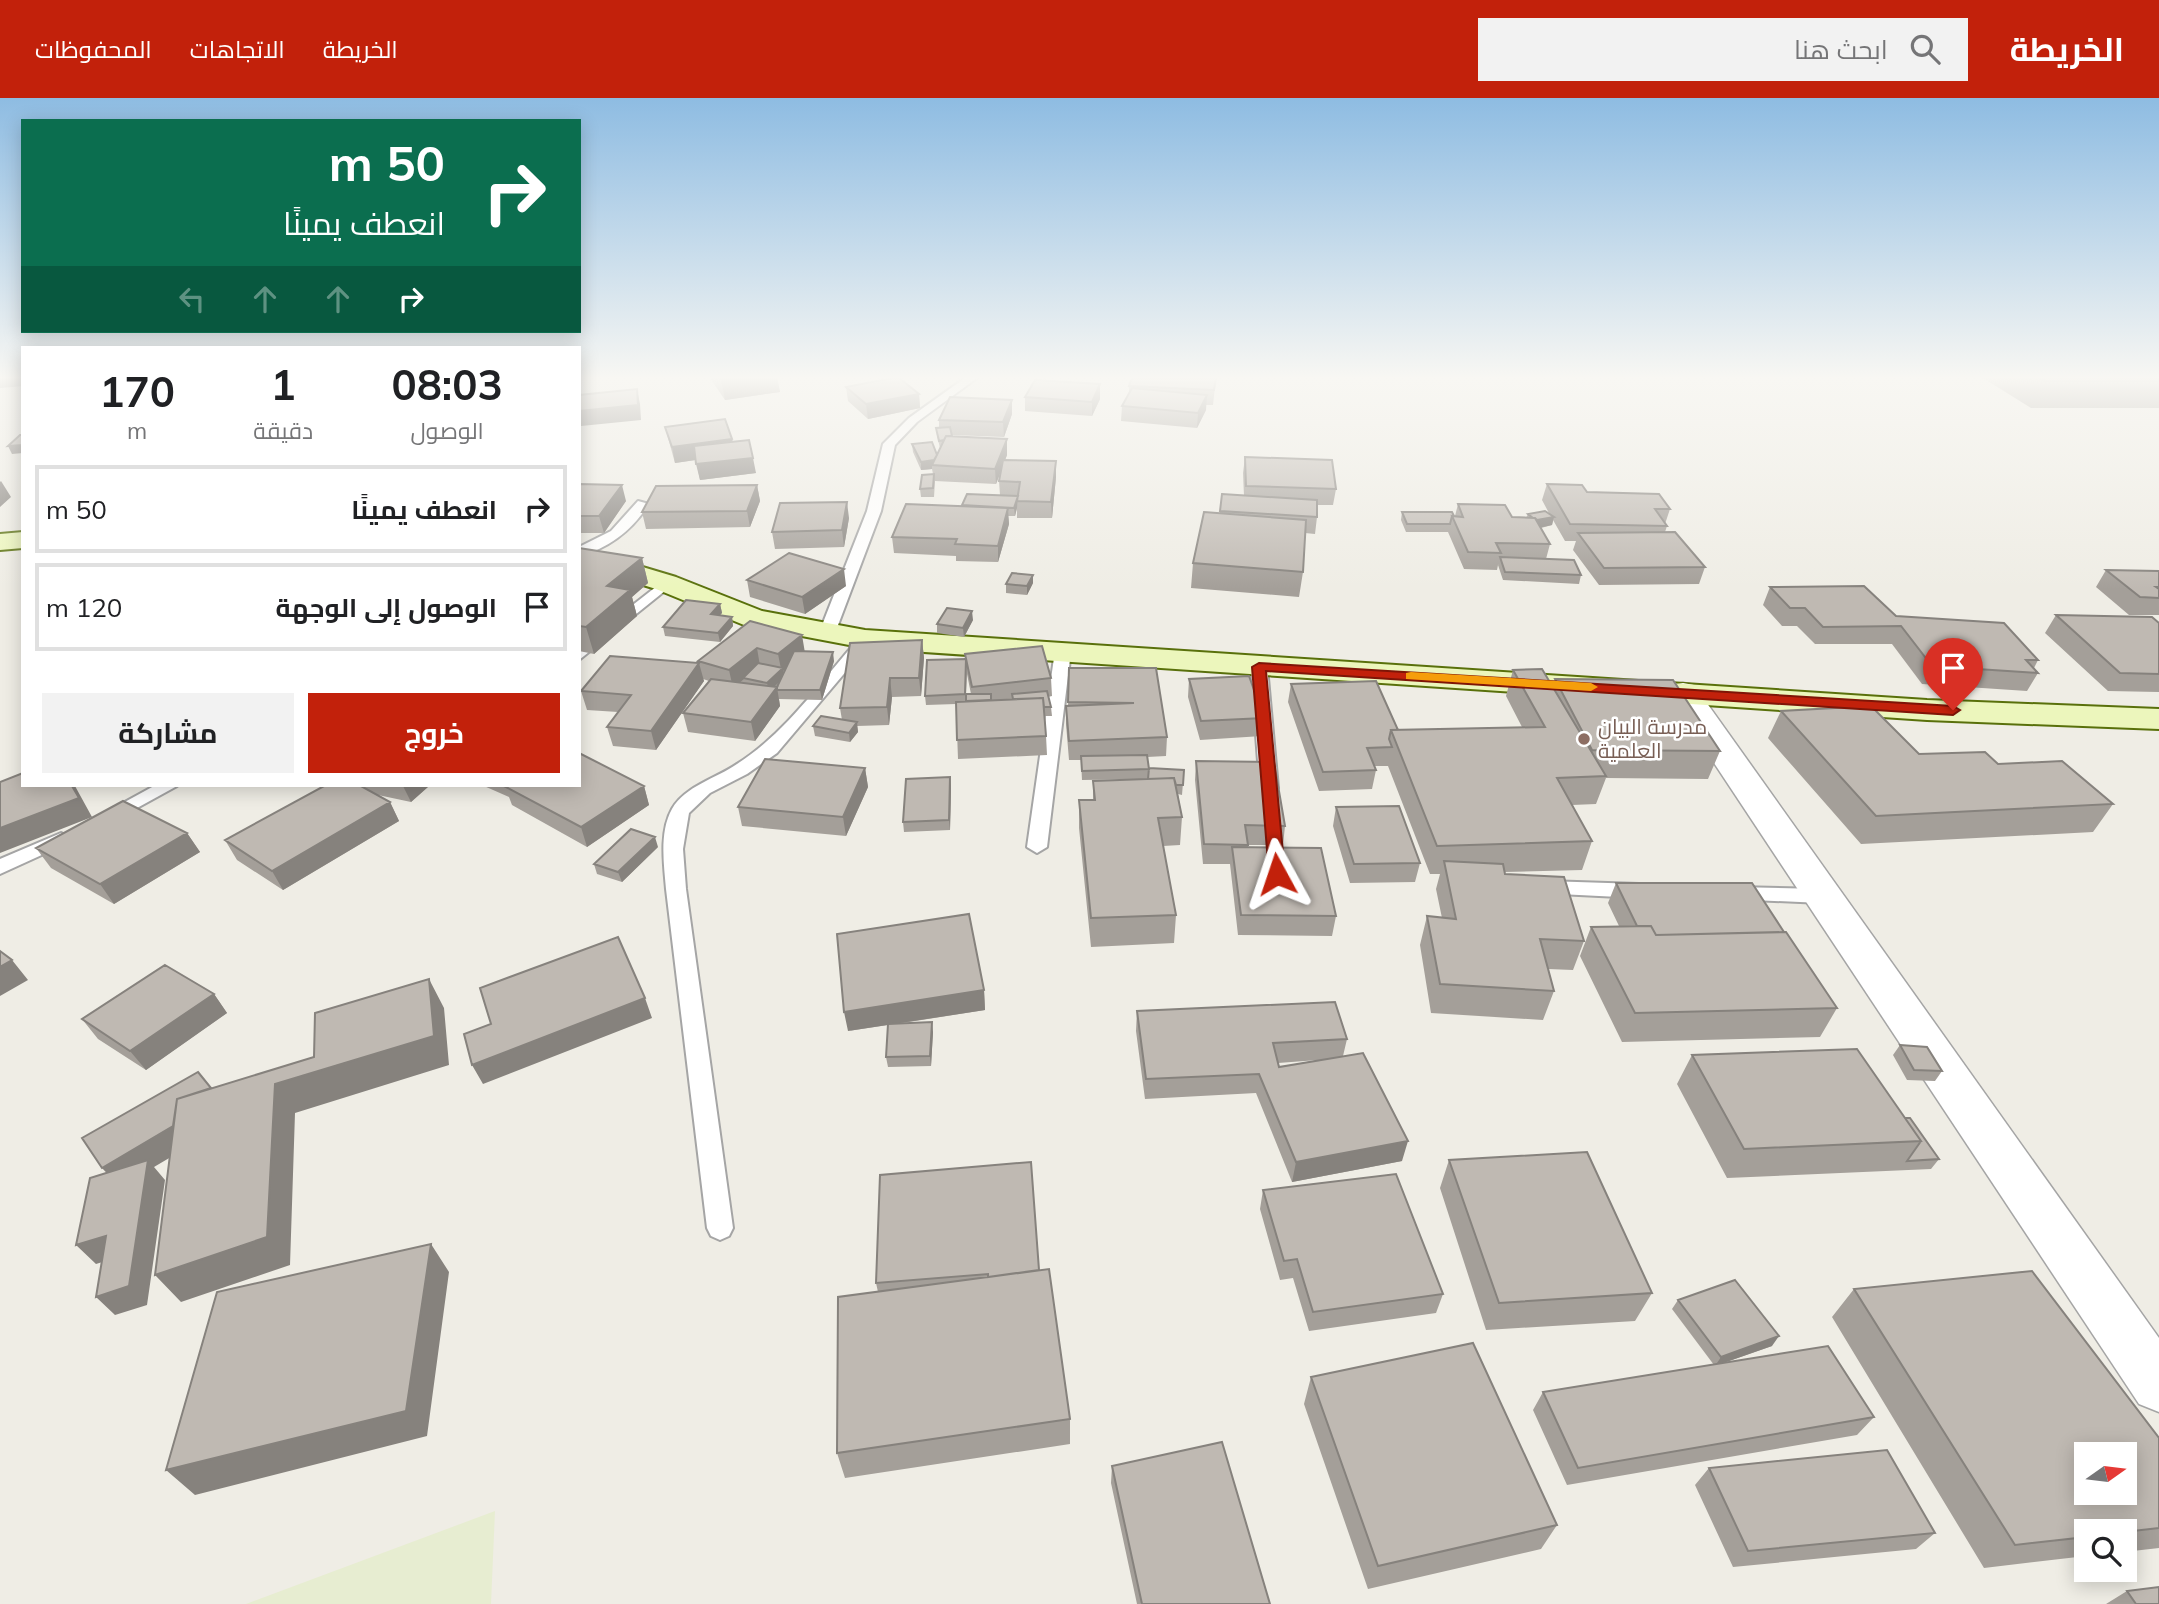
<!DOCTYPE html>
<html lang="ar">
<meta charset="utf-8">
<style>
:root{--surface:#fff;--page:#f2f2f2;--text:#202124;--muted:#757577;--line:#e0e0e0;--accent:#c2210b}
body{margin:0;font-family:Mulish,Cairo,sans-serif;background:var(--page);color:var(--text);direction:rtl;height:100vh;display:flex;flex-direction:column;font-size:26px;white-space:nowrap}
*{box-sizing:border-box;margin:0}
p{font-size:23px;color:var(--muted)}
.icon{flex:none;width:38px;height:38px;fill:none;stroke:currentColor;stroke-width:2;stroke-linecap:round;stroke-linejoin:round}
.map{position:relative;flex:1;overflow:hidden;direction:ltr}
.details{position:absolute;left:21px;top:248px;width:560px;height:441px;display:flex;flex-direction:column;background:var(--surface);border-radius:0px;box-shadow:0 4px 18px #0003;direction:rtl}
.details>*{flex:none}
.guide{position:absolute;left:21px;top:21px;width:560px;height:214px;border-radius:0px;box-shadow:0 4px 18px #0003;direction:rtl;background:#0b6e4f;color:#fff;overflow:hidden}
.needle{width:46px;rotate:76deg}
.controls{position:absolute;left:2074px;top:1344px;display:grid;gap:14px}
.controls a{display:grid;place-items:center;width:63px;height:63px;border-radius:0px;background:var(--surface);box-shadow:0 4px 18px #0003;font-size:35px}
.pin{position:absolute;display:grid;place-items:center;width:60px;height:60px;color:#fff;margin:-72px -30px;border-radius:50% 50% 50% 0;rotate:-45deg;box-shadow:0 0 7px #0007}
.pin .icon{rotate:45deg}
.me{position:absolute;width:77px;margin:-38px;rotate:355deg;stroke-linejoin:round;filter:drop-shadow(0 0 5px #0008)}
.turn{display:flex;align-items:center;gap:24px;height:147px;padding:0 21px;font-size:32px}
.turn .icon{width:91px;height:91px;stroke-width:2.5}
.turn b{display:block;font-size:49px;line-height:60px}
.lanes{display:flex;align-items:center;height:66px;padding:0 21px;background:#0003;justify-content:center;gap:35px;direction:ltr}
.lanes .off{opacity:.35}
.eta{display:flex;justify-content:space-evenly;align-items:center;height:119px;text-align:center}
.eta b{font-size:42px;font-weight:700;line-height:49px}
.primary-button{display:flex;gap:14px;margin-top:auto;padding:14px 21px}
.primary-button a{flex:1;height:80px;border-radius:0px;background:var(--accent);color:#fff;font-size:28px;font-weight:700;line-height:80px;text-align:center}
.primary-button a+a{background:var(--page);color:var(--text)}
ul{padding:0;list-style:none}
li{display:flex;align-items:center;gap:21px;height:88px;margin:0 14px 10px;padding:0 7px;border:4px solid var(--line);border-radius:0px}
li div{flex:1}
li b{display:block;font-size:26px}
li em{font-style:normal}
header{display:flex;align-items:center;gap:42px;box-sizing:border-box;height:98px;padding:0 35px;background:var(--accent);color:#fff}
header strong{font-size:33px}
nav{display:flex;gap:38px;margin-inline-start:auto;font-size:24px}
.search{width:490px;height:63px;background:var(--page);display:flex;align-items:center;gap:18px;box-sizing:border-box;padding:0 24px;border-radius:0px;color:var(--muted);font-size:26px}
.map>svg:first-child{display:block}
.farmland{fill:#e7edd1}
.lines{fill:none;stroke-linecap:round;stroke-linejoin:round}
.lane-casing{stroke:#a5a5a5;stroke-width:4}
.street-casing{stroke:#a5a5a5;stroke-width:3}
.secondary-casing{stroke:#59700b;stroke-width:4}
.lane{fill:#fff;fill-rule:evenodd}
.street{fill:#fff;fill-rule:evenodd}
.secondary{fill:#ecf6bc;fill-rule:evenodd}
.wall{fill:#a49f99;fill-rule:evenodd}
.shaded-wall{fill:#86827d}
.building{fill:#bfb9b2;stroke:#86827d;stroke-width:2;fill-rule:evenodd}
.route{fill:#c2210b;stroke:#7e1507;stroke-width:2}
.slow{fill:#f59e0b}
.education-dot{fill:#8d6e63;stroke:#fff;stroke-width:2.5}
.labels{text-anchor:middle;stroke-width:5;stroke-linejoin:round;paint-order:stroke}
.education-label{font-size:21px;fill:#785e54;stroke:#fff;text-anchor:start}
</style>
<header>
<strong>الخريطة</strong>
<div class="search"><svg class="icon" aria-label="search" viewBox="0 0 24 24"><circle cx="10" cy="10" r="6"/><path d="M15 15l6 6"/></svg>ابحث هنا</div>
<nav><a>الخريطة</a><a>الاتجاهات</a><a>المحفوظات</a></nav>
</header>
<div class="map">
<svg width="2159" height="1506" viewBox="0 0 2159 1506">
<rect width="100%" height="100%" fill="#efede5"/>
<path class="farmland" d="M495,1413L491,1506H246Z"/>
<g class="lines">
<defs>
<path id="lane" d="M965,280H977L917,324L895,347L881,413L835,535L832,538H822L819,535L867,413L883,346L909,320Z
M638,403L649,406C632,432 610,450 579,458V449L611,433Z
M666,481L673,485L671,488L579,562V549Z
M865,537L873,542L870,545L777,655L747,676L710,695L689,715L683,751L686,791L733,1130L729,1138L720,1142L711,1138L707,1130L666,791C664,767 659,734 672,711C685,688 717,680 737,666C786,635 822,582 860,539Z
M1063,548L1071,553L1047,749L1037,755L1027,749L1055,553Z
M1259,564L1267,569L1278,690L1269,696L1260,690L1251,569Z
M154,688H177L117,721L110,723L101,717Z
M61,735L71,741L68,745L0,776V761Z
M1546,783L1639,786L1649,793L1639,800L1539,795L1536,790Z
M1736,789L1822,791L1832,798L1822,805L1729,801L1726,796L1729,791Z"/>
<path id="street" d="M1683,585L1694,587L2159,1240V1314L2139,1306L1667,594L1672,587Z"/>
<path id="secondary" d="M23,434V450L0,452V436Z
M579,450L676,479L762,513L865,532L1927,602L2159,611V631L1927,622L865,550L744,527L656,491L579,467Z"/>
</defs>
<use href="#lane" class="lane-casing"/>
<use href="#street" class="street-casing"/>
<use href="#secondary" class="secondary-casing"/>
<use href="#lane" class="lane"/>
<use href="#street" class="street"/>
<use href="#secondary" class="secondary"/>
</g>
<path class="wall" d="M710,280H777L780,294L725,302Z
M1216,280L1213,307H1206V312L1197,330L1121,323L1122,308L1129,296V288Z
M1983,280H2159V310H2031Z
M846,289L919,296L920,310L868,321L848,303Z
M1025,299L1100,301L1092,318L1025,313Z
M1012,302V316L1004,339L952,337V338L1007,357L1005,362L1056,363V379L1052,420H1017V410L1015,418H1008L1009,426L998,464L956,463V458L894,455L892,439L962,408V407L1000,397L999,383L1002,371L996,386L935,383L934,399H921L920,391L933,376L932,371L921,372L913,354L912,346L937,357L940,350L937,337L936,330H939V322Z
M665,329L732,341L733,344L756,375L700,382L696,362L675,365Z
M1245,359L1336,391L1333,407H1317V419L1315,436L1305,435L1303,474L1299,499L1191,490L1193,465L1220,415L1222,396L1244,398L1243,375Z
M579,386L626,403L604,435H579Z
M1547,386L1670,411L1665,426L1667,428L1665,434L1705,469L1699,486L1599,487L1573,452L1576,443H1565L1553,422L1552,427L1541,430L1550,446L1546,461L1581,477L1579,486L1503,482L1498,467L1499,462L1497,472L1464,471L1448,434H1406L1401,422L1402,414L1455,418L1458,406L1512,419L1526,420L1528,416L1550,417L1542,402Z
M757,387L760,403L750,429L646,431L642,414Z
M849,420L844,449L775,451L772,434Z
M579,450L642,460L648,485L632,499L637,518L594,556L579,553Z
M2106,472L2159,473V517H2129L2096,489Z
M747,482L846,488L805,516L750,499Z
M1033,485L1027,497L1006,495V486Z
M1770,489L1896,518L2038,562L2034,570L2038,575L2027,593L1922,586L1892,546H1815L1797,528H1782L1763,507Z
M720,506L722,515L719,517L732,519L733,528L720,544L665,538L663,529Z
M2056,517L2159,525V594L2108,593L2045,535Z
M973,522L964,539L937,535V526Z
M750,523L804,553L834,563L822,602L779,601L780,608L755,643L688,634L683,615L709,583L703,581L704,583L656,652L613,648L607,629L618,614L587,612L581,593L699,565L698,563Z
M922,542L924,560L921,598L892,599L889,627L857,628L858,634L850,644L815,638L813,628L842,622L840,610Z
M965,556L1051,580L1052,598L1048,599L1051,609L1052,618H1045L1047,657L958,661L956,606L926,607L925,598L966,561ZM967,576L971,596H966Z
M1069,570L1167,639L1166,658L1147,659L1149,672H1184L1182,697L1178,696L1182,719L1180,747L1163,748L1176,817L1174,845L1091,849L1079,730V702H1093V683L1148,681L1082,682L1081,662H1069L1066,626V608H1068Z
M1513,572L1553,589L1555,581L1720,653L1708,681L1606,680L1596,706L1572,707L1592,743L1582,772L1504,774L1505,776L1584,843L1573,872L1548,871L1554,893L1543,922L1431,915L1420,847L1427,818L1442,820L1436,791L1440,776H1430L1388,668H1374L1376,672L1372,691L1319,693L1288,604L1291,586L1398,632L1522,629L1506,598Z
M1189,581L1264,620L1262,638L1200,642L1188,599Z
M1781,613L1919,656L2113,706L2093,734L1861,746L1768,640Z
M1196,663L1285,728L1283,747H1248V749L1336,818L1332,838L1238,837L1230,766H1203L1195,682Z
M865,670L868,689L846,738L742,728L738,709Z
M950,679L951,688L950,732L904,734L903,724Z
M324,688H429L411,704L378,697L390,704L399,723L283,792L237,762L225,742Z
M484,688H644L649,707L587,749L512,707L509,699Z
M1336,709L1420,765L1415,784L1350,785L1333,728Z
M187,735L200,754L114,806L51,770L36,750Z
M658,749L622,784L597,776L594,766Z
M1616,785L1784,834L1837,910L1820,939L1622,944L1580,858L1591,829L1619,828L1608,805Z
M984,892L985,912L896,926L933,934L931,968L888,969L886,959L888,927L848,933Z
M214,896L227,915L146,972L98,941L82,921Z
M1137,913L1347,941L1343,958L1402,1063L1292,1084L1256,995L1145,1001L1136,933ZM1318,962L1279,969L1278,965Z
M1900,947L1942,973L1935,983L1907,982L1893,957Z
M1692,957L1905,1020L1939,1061L1931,1071L1727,1080L1677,986Z
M1449,1062L1652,1195L1635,1223L1486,1232L1440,1090Z
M1263,1092L1443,1196L1436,1215L1309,1233L1293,1180L1280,1182L1260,1111Z
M1039,1172L1070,1321V1346L845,1380L837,1355L878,1194L876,1185Z
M1854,1191L2159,1340V1450L2124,1454V1433H2086V1458L1984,1470L1832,1219Z
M1678,1202L1772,1248L1723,1265L1874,1319L1857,1337L1567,1387L1533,1312L1543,1294L1714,1267L1672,1211Z
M1311,1279L1557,1427L1541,1451L1368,1491L1304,1306Z
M1112,1368L1270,1506H1137L1111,1385Z
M1709,1370L1935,1435L1916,1451L1733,1469L1695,1387Z
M2127,1493L2159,1506H2106Z"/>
<path class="shaded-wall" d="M0,280H23V288L0,290Z
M729,280H777L780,294L725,302L721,281Z
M1100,286V301L1092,318V304Z
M637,291L640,306L641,322L581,328L579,321V313Z
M919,296L920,310L868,321L866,306Z
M1207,297L1206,312L1197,330L1198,315Z
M1012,302V316L1004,339L1003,324Z
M732,341L735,356L675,365L672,349Z
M1007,341V357L996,386L995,371Z
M23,347V355L12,356L8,348Z
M753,360L756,375L700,382L696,366Z
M939,362L932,367V371L921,372V364Z
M1056,363V379L1052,420L1051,404Z
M1,383L11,399L0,409V384Z
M622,387L626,403L604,435L599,418Z
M757,387L760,403L750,429L747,413Z
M1018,398L1017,410L1015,418L1014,410Z
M847,404L849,420L844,449L842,432Z
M1008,410L1009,426L998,464V448Z
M1554,419L1552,427L1534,431L1536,422Z
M642,460L648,485L632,499L637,518L594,556L586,529L607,488Z
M844,471L846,488L805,516L802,499Z
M1033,477V485L1027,497V488Z
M720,506L722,515L713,525L711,516Z
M972,513L973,522L964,539L963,530Z
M732,519L733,528L720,544L718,535Z
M802,537L805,555L783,573L784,579L769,594L767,585L781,571L778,556Z
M922,542L924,560L921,598L919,580Z
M757,550L760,568L743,580L744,581L733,590L729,572Z
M833,554L834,563L822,602L820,592Z
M699,565L704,583L656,652L651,633Z
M890,580L892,599L889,627L887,609Z
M777,589L780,608L755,643L751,624Z
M857,624L858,634L850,644L849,635Z
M865,670L868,689L846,738L843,719Z
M950,679L951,688L950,732L949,722Z
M72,688H75L92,719L0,755V730Z
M403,688H429L411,704Z
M644,688L649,707L587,749L581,729Z
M390,704L399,723L283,792L272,773Z
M187,735L200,754L114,806L100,786Z
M655,739L658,749L622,784L618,774Z
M12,862L28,882L0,898V869Z
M429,881L444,910L449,967L295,1015L290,1167L181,1204L155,1177L275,986Z
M984,892L985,912L848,933L844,914Z
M214,896L227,915L146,972L130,953Z
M645,900L652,920L483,986L472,967Z
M932,924L933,934L931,968L930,958Z
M182,1023L198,1043L154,1069L165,1082L147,1207L115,1217L96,1199L120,1089L102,1070Z
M1408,1043L1402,1063L1292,1084L1296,1064Z
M106,1138L125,1157L96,1166L76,1147Z
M431,1146L449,1174L427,1338L195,1397L166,1372Z
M1779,1238L1772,1248L1715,1268L1721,1259Z"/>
<path class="building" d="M892,280H899L919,296L866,306L846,289Z
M1132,280H1216L1214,292L1129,288Z
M2040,280H2159V283H2045Z
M1035,282L1100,286L1092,304L1025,299Z
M1132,290L1207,297L1198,315L1122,308Z
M637,291L638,307L579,313V297Z
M950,299L1012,302L1003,324L939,322Z
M725,321L732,341L672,349L665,329Z
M950,329L952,338H946L944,342L939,343L936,330Z
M20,337H23V347L8,348Z
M946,338L1007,341L995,371L932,367Z
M749,342L753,360L696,366L694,348Z
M932,344L937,357L934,362L921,364L912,346Z
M1245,359L1332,362L1336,391L1246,388Z
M1003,362L1056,363L1051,404L1017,403L1020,384L999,383Z
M934,376L933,390L920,391L922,377Z
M579,386L622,387L599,418H579Z
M1547,386L1582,387L1587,394L1659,396L1670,411H1655L1667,428L1570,426Z
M757,387L747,413L642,414L656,388Z
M967,396L1018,398L1014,410L962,407Z
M1222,396L1317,402V419L1220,413Z
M847,404L842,432L772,434L780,405Z
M906,406L1008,410L998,448L955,446L957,441L892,439Z
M1458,406L1505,407L1512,419L1535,420L1550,446L1496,445L1501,455L1468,454L1452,418L1463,419Z
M1545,413L1554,419L1537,422L1535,420H1533L1528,416Z
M1204,414L1306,422L1303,474L1193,465Z
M1402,414H1452L1454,418H1452L1450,426H1407Z
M1675,434L1705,469L1604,470L1578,435Z
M579,450L642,460L607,488L630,492L586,529L579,528Z
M789,455L844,471L802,499L747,482Z
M1500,459L1574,462L1581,477L1505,474Z
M2106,472L2159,473V489H2156L2159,491V500L2140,499Z
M1012,475L1033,477L1027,488L1006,486Z
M1864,488L1896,518L2004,525L2038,562H2026L2038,575L1932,568L1901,528L1823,529L1805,510H1790L1770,489Z
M686,502L720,506L711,516L732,519L718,535L663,529Z
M947,510L972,513L963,530L937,526Z
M2056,517L2152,519L2159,525V576L2120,575Z
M750,523L802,537L778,556L757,550L729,572L698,563Z
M922,542L919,580H890L887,609L840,610L850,545Z
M1042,548L1051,580L972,589L965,556Z
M794,553L833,554L820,592H777V589Z
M610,558L699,565L651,633L607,629L631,597L581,593Z
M966,561L965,596L925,598L927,562Z
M758,565L783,570L767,585L743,580Z
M1069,570H1156L1167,639L1069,643L1066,608L1134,605L1068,604Z
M1542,571L1606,678L1557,680L1592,743L1437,748L1391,632L1545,629L1513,572Z
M1249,578L1264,620L1201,623L1189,581Z
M711,581L777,589L751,624L683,615Z
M1555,581L1673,582L1720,653L1592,652Z
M1376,583L1398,632H1391L1389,641L1392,649L1367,650L1376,672L1323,674L1291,586Z
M1047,593L1051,609H1044L1043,600L1013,601L1012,596Z
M966,596H991V602L966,603Z
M1043,600L1046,638L957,642L956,604Z
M1871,608L1919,656L1985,654L1998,666L2062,663L2113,706L1876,718L1781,613Z
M821,618L857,624L849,635L813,628Z
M579,655L644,688L581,729L504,688H579Z
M1147,657L1149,671L1082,673L1081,658Z
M765,661L865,670L843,719L738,709Z
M1196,663L1274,664L1285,728L1245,727L1248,747L1204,746Z
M1149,670L1184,672L1183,687H1176L1174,680L1148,681Z
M23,675V688H72L79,700L0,730V684Z
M950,679L949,722L903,724L906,681Z
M1174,680L1182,719L1158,720L1176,817L1091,820L1079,702H1095L1093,683Z
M324,688H361L390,704L272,773L225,742Z
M123,703L187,735L100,786L36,750Z
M1399,708L1420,765L1354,766L1336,709Z
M631,731L655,739L618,774L594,766Z
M1232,749L1321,750L1336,818L1241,817Z
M1444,763L1503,766L1505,776L1564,779L1584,843L1540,841L1554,893L1440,886L1427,818L1456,821Z
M1616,785H1752L1784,834L1656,837L1651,828H1637Z
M969,816L984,892L844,914L837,836Z
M1651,828L1656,837L1786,834L1837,910L1635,915L1591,829Z
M618,839L645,900L472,967L464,936L491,926L480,890Z
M0,853L12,862L0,869Z
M165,867L214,896L130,953L82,921Z
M429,881L434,938L275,986L267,1139L155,1177L177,1001L314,959L315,915Z
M1335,904L1347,941L1273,945L1279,969L1363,955L1408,1043L1296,1064L1259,976L1146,981L1137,913Z
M932,924L930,958L886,959L888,926Z
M1900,947L1927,949L1942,973L1914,972Z
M1857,951L1921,1043L1744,1051L1692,957Z
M198,974L211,990L177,1001L173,1028L102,1070L82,1040Z
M1905,1020H1910L1939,1061L1907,1063L1921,1043Z
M1587,1054L1652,1195L1499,1205L1449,1062Z
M148,1062L129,1188L96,1199L106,1138L76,1147L90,1080Z
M1031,1064L1039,1172L988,1179V1176L876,1185L880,1077Z
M1396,1076L1443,1196L1313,1214L1297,1161L1284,1163L1263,1092Z
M431,1146L406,1313L166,1372L217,1194Z
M1049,1171L1070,1321L837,1355L838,1199Z
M2032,1173L2159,1340V1430L2124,1434L2086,1433V1439L2015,1447L1854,1191ZM2086,1356H2124V1395H2086Z
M1735,1182L1779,1238L1721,1259L1678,1202Z
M1473,1245L1557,1427L1378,1468L1311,1279Z
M1828,1248L1874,1319L1578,1370L1543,1294Z
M1222,1344L1270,1506H1142L1112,1368Z
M1887,1352L1935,1435L1748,1453L1709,1370Z
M2159,1489V1506H2136L2127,1493Z"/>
<linearGradient id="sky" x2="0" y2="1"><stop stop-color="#8ebce2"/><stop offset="0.57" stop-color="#f8f7f3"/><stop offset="1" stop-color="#f8f7f3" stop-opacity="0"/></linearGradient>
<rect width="2159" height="491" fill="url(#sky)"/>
<path class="route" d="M1259,565L1953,608L1960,612L1953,617L1266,573L1285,776L1277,782L1269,776L1252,569Z"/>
<path class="slow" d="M1411,574L1591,585L1598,589L1591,593L1406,581V575Z"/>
<circle class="education-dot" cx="1584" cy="641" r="7"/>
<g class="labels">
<g class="education-label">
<text x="1598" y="636">مدرسة البيان<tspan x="1598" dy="24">العلمية</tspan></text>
</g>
</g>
</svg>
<div class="controls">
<a><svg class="needle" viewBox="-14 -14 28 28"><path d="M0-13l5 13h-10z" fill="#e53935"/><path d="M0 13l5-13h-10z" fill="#757577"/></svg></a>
<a><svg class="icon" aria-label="search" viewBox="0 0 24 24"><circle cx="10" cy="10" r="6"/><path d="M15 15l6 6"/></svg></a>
</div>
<div class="pin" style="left:1953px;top:612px;background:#d93025"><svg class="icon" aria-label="arrive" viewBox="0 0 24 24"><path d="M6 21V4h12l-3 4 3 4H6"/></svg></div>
<svg class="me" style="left:1277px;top:776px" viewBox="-20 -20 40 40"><path d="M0-17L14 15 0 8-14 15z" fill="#c2210b" stroke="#fff" stroke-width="4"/></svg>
<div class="guide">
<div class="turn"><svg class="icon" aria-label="right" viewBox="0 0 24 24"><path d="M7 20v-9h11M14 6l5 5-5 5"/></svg><div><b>50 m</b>انعطف يمينًا</div></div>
<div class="lanes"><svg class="icon off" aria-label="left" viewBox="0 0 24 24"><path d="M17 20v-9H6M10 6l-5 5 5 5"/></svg><svg class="icon off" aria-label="ahead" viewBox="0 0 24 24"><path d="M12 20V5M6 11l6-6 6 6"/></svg><svg class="icon off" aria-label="ahead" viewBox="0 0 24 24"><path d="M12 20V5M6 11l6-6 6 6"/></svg><svg class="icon" aria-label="right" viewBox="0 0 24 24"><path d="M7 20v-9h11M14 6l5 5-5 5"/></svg></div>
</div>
<section class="details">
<div class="eta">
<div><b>08:03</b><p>الوصول</p></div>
<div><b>1</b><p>دقيقة</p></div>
<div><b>170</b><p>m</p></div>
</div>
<ul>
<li><svg class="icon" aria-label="right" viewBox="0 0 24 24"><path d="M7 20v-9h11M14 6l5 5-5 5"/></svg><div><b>انعطف يمينًا</b></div><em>50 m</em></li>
<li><svg class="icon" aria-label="arrive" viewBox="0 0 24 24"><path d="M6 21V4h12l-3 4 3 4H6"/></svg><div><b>الوصول إلى الوجهة</b></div><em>120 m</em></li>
</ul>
<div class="primary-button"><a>خروج</a><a>مشاركة</a></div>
</section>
</div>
